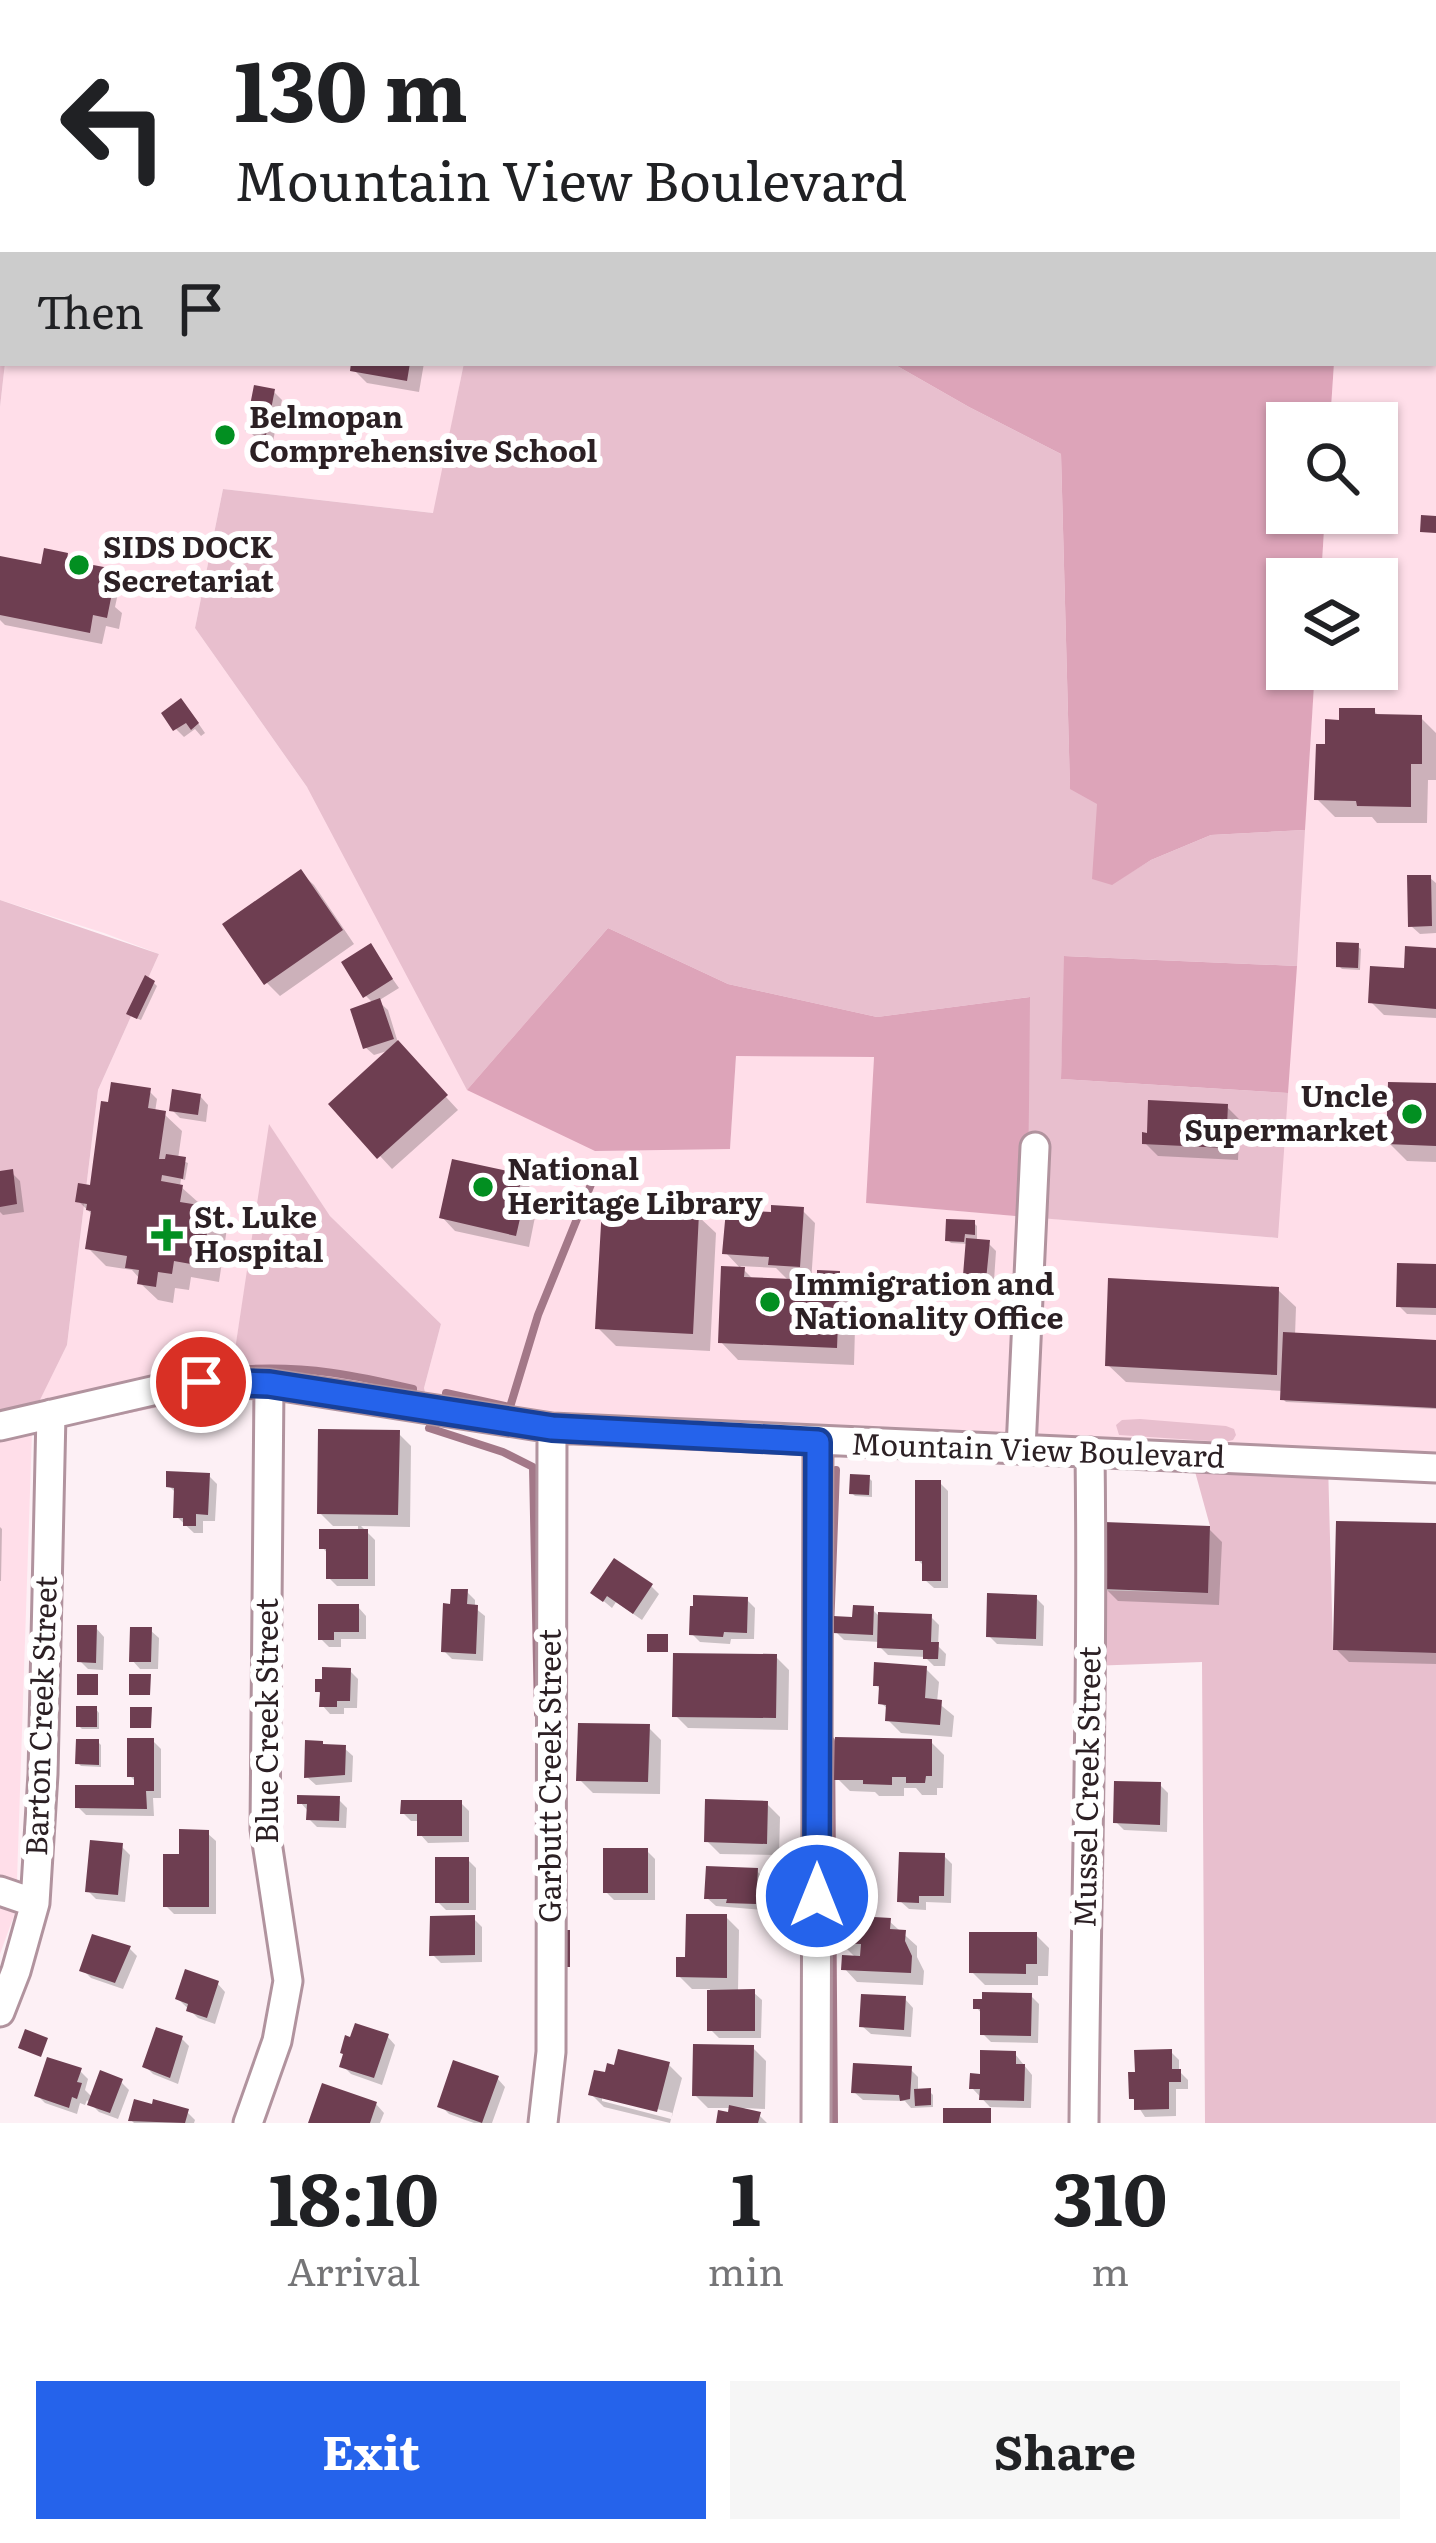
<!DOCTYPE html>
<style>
:root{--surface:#fff;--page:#f6f6f6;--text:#202124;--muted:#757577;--accent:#2563eb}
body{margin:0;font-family:Literata,serif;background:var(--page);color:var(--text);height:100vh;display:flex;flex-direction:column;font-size:45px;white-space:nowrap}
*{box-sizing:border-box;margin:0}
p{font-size:39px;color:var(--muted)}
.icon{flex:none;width:66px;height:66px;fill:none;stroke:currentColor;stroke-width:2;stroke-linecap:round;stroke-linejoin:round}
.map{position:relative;height:2123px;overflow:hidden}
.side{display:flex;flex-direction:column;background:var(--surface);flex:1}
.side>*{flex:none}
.top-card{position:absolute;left:0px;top:0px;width:1437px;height:366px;box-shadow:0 3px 9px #0004;background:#fff;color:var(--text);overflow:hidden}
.buttons{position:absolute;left:1266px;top:402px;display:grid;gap:24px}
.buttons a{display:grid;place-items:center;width:132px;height:132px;border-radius:0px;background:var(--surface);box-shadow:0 3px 9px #0004;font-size:60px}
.pin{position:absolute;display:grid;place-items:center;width:102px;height:102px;color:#fff;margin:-51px;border:6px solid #fff;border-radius:50%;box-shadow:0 3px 12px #0007}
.me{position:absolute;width:132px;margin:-66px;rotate:0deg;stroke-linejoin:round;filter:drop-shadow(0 0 9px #0008)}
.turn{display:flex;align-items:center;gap:42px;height:252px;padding:0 36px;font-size:54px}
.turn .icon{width:156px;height:156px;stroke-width:2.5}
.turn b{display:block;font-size:84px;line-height:102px}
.then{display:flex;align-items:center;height:114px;padding:0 36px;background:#0003;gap:24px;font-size:45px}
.eta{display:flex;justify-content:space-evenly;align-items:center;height:204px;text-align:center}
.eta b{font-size:72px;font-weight:700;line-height:84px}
.action{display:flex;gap:24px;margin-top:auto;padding:24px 36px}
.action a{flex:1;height:138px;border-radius:0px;background:var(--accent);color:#fff;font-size:48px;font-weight:700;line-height:138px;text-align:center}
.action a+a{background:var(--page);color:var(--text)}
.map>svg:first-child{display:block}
.built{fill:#ffdee9}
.green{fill:#e8bfce}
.forest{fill:#dda4b9}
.shadow{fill:#0003;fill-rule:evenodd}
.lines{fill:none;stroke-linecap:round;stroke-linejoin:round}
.stream{stroke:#a37888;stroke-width:8}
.building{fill:#6e3e51}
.minor-casing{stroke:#b1939e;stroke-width:33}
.minor{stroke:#fff;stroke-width:27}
.route-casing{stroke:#184099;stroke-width:30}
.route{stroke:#2563eb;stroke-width:21}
.poi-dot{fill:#028f21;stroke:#fff;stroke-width:4.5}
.labels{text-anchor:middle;stroke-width:12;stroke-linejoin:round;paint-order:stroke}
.poi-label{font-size:30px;font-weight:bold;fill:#2c2024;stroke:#fff;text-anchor:start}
.street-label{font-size:30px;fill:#2c2024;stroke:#fff}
</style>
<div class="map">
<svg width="1436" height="2123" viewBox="0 0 1436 2123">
<rect width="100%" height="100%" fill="#fdf0f5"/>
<path class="built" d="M46,0H929V3H46Z
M1356,0H1436V1468L429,1408L424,1388L441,1324L330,1216L270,1126L233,1363L174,1373L37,1405L67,1345L98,1090L159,954L104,933L0,900V407L5,363H464L434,513L223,489L195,628L307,787L730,1148L736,1055L874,1057L867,1203L1277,1238L1315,669H1377V579H1321L1325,513H1377V423H1330L1334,363H1434V3H1356Z
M32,1432L16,1910L0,1954V1440Z"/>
<path class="green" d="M0,0H46V3H3L5,363L0,407Z
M929,0H1356V3H929Z
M464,363H892L969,407L1061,454L1070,788L1098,803L1112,884L1151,860L1211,835L1305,830L1297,966L1065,956L1061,1079L1288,1093L1278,1238L1028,1217L1029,997L877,1017L728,984L608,928L467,1090L307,787L195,628L223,489L433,513Z
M0,900L159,954L98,1090L67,1345L38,1404L174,1373L233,1363L269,1124L330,1216L441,1324L424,1388L429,1408L269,1384L0,1440Z
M1140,1419L1226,1426L1234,1429L1236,1435L1233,1440L1225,1442L1119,1435L1116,1425L1122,1420Z
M1191,1457L1328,1463L1333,1650L1436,1653V2123H1205L1202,1662L1089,1666L1092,1590L1207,1593L1210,1526Z"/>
<path class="forest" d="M892,363H1334L1330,423H1287V513H1325L1321,579H1287V669H1315L1305,830L1211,835L1151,860L1112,885L1092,879L1097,804L1070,789L1061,454L969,407Z
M608,928L728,984L877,1017L1030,997L1028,1217L866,1203L874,1057L736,1056L730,1149L595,1151L467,1090Z
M1064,956L1297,966L1288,1093L1061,1079Z"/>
<path class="shadow" d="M183,0H265L264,3H186Z
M340,363H424L419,392L367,383L354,370V365Z
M274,392L282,400L273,441L256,438L248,430Z
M67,556L75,565L107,571L120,584L115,607L122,613L119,629L106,626L102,644L5,625L0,620V572L44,568Z
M189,710L205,733L201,736L195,729L184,737L176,729Z
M1374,711L1380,717L1421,718L1436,733V780H1428L1427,823H1377L1372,817H1335L1317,799L1328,747Z
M301,873L314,885L354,944L280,996L267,983L226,925Z
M1430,878L1436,883V933L1420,934L1411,926Z
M1357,946L1361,949L1360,970L1342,969L1339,966Z
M370,947L399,988L378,1001L388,1010L399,1046L458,1110L392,1169L380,1156L394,1049L374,1055L365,1047L374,1004L366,996Z
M1436,951V1018L1384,1015L1371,1002L1407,971Z
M154,983L157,986L141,1020L133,1017Z
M1436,1086V1162L1407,1161L1389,1143Z
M149,1091L157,1099L155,1112L164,1114L182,1131L178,1159L188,1163L185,1180L181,1179L180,1186L227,1228L219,1282L191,1277L189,1290L175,1288L173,1303L158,1300L140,1283V1279L132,1270L106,1266L88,1248L94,1216L78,1201L92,1188Z
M200,1096L208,1105L206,1122L180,1118L172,1110Z
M1227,1107L1240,1120L1238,1160L1158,1156L1145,1143Z
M11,1172L20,1181L24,1212L3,1215L0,1212V1174Z
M520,1177L533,1190L529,1211L535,1217L529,1247L455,1231L442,1217Z
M802,1210L815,1223L811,1283L839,1274L856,1291L854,1365L738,1360L721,1342L742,1270L726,1253L774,1216ZM740,1266L776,1268L790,1282L755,1281Z
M698,1216L716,1233L710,1351L616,1346L598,1328Z
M974,1223L977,1226V1242L988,1243L996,1251L993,1296L973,1295L965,1287L969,1244L951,1243L948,1240Z
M1436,1267V1315L1407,1314L1399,1306Z
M1278,1290L1296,1307L1295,1336L1436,1343V1409L1286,1402L1283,1399V1391L1126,1382L1108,1365Z
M398,1433L411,1446L410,1527L361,1526L375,1540V1586H337L329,1578V1555L322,1547L358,1532V1526H333L320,1513Z
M209,1476L217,1484L215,1521H203V1533H194L176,1516L177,1494L169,1486Z
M869,1478L872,1481V1497L855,1496L852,1493Z
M940,1483L948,1491V1588H934L925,1580V1567L918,1560Z
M1436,1526V1664L1349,1662L1336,1649Z
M0,1527L2,1529L1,1581H0Z
M1209,1529L1222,1542L1219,1605L1118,1601L1105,1588Z
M651,1586L659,1594L642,1620L616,1602L612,1608L594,1593Z
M467,1592L475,1600V1608L485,1616L483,1661L452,1659L444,1651L453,1607Z
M1036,1598L1044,1606L1043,1646L997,1644L989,1636Z
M747,1600L755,1608L754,1639H731L730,1644L700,1642L692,1634Z
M358,1607L366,1616V1639H341V1647H329L321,1639Z
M872,1609L878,1615L931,1617L939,1625L938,1646L946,1654L945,1666H934L925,1657L888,1655L880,1647V1642L844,1640L836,1632Z
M96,1628L104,1637L103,1670L88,1669L80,1661Z
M150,1630L159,1638L158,1669H140L132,1660Z
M776,1657L789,1670L788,1730L688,1728L675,1715Z
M926,1669L939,1682L937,1702L954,1716L952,1737L901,1733L888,1720L889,1710L881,1703L882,1691L876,1685Z
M350,1671L358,1679L357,1708H344V1714H330L322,1705L323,1696L318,1691Z
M96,1709L99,1713V1729H82L79,1726Z
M648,1727L661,1740L660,1794L593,1793L580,1780Z
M153,1741L161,1749V1798H153L154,1816L86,1815L78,1807L137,1789V1783L130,1776Z
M98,1742L101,1745V1767L81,1766L78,1763Z
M931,1742L944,1755L943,1788H937V1795H922L916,1788H904V1796H879L875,1792L850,1791L837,1778Z
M326,1748H344L353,1756L352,1782L316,1785L307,1777Z
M1160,1785L1168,1793L1167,1832L1124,1830L1116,1822Z
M338,1799L347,1808L346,1828L317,1827L309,1819V1812L300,1802Z
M461,1803L469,1811V1842L428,1843L420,1834V1821H411L403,1813Z
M767,1804L780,1817L779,1855L720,1854L707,1841Z
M207,1833L216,1841V1914H174L166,1906L182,1857Z
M121,1846L130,1855L125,1902L96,1899L88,1891Z
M647,1851L655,1859V1900H614L606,1892Z
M944,1856L952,1864L951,1903L926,1902V1910L909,1909L900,1901Z
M468,1860L476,1868V1910H446L438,1902Z
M757,1871L765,1880L763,1910L716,1906L707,1898Z
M726,1917L739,1930L738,1992H753L762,2000L761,2038H719L710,2029V1989H692L679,1976L688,1960Z
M473,1918L482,1927V1962L441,1963L432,1954Z
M889,1921L917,1946V1957L924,1971L923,1985L857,1982L844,1968L857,1959L840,1942Z
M1036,1935L1049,1948L1048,1976H1038V1985H985L972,1972Z
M129,1948L137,1956L123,1989L91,1978L83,1970Z
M217,1983L225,1992L215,2024L198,2018L178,1999Z
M1031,1996L1039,2004L1038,2043L991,2042L983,2034V2015L976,2007Z
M905,1999L913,2008L911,2037L871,2034L862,2026Z
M387,2036L395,2045L382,2085L351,2074L343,2066Z
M181,2038L189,2046L178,2084L153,2074L145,2066Z
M753,2048L766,2061L765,2109L743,2108L759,2115L767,2123H719L730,2116L731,2108H708L695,2095Z
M1171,2052L1179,2060V2071L1188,2080V2089H1176V2116L1145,2117L1132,2097Z
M1015,2054L1032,2075L1031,2108L990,2107L972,2088Z
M669,2065L682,2078L671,2119L673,2113L602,2095V2101L671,2119L670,2123L604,2107L591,2094Z
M910,2069L918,2077V2092L929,2091L933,2095V2107L911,2108L905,2101L863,2100L854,2092Z
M80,2071L88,2079L85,2090L93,2098L121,2082L129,2090L118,2119L99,2112L87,2100L85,2105L80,2103L77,2114L45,2103L37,2095Z
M497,2078L505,2087L492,2123H474L449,2114L441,2106Z
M376,2104L384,2113L380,2123H312Z
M187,2112L195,2120L194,2123H134L131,2120Z"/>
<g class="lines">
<path class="stream" d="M0,32L1,26
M248,1369C308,1366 355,1375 413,1389
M446,1393L510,1407L538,1315L596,1172
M429,1428L503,1452L533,1467L538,1714
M830,1630L836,1470
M831,1741L834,2123"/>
</g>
<path class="building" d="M351,363H410L407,381L350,371Z
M254,385L275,389L266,435L245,431Z
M1421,515L1436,516V533L1420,532Z
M44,548L68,553L67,560L109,568L103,596L111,598L107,618L93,615L90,633L0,615V556L41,564Z
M181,698L199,723L191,730L186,723L173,731L161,713Z
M1339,708H1375V714L1422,715V764H1411V807L1357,806L1356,801L1314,800L1316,744H1325V719L1339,720Z
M301,869L343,930L264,985L222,924Z
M1407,875H1431L1432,926L1408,927Z
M1336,942L1359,943L1358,968L1336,967Z
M371,943L393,979L363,998L341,962Z
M1405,946L1436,948V1009L1368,1003L1370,966L1404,968Z
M145,975L155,981L137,1019L126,1014Z
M380,998L394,1039L363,1049L350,1009Z
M398,1040L448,1095L377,1159L328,1104Z
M111,1082L151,1088L148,1108L166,1111L159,1159H165L166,1154L186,1157L183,1179L162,1175L161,1181L183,1185L180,1202L211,1207L202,1266L174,1261L172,1274L158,1272L156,1287L137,1284L139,1270L125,1268L127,1256L85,1249L91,1211L86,1210L87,1204L75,1202L78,1183L90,1185L101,1101L108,1102Z
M1388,1082L1436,1083V1146L1386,1144Z
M172,1089L201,1094L198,1115L169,1111Z
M1148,1100L1228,1104L1226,1148L1142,1144V1132L1147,1133Z
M452,1159L522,1174L517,1200L524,1201L516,1236L439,1218Z
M13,1169L17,1204L0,1207V1171Z
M771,1205L804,1207L800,1267L768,1265L769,1257L722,1254L726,1210L771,1212Z
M602,1207L699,1213L693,1334L595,1329Z
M946,1219L975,1220V1235L965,1234L964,1242L945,1241Z
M966,1238L990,1240L985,1290L962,1288Z
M1397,1263L1436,1264V1308L1396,1307Z
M721,1266L745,1267L744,1277L817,1280V1270L840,1271L837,1348L718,1343Z
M1108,1278L1279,1287L1277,1375L1105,1366Z
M1283,1332L1436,1340V1408L1280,1400Z
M318,1429L400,1430L398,1515L317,1514Z
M166,1471L210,1473L208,1515L196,1514V1526H183V1518H173L174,1488L166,1487Z
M850,1474L870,1475L869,1495L849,1494Z
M915,1480H941V1581H922V1561H915Z
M1336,1521L1436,1523V1653L1333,1650Z
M1104,1522L1210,1526L1208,1593L1102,1589Z
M319,1529H368V1579H326V1549H319Z
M614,1558L653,1584L633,1614L607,1596L603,1602L590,1593Z
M451,1589H468L467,1604L478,1605L476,1654L441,1652L443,1603L450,1604Z
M987,1593L1037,1595L1036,1639L986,1637Z
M693,1595L748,1597L747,1633L724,1632L723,1637L689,1635L690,1606H693Z
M318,1604H359V1632H334V1640H318Z
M853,1605L874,1606L873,1635L833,1633V1616L852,1617Z
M878,1612L932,1614L931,1642H939L938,1659H923V1650L877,1648Z
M77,1625H97L96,1663L77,1662Z
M130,1627H152L151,1662H129Z
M647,1634H668V1652H647Z
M673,1653L777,1654L776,1718L672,1717Z
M874,1662L927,1666L925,1698L942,1700L940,1725L885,1721L886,1705L878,1704L879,1686H873Z
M322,1667L351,1668L350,1701H337V1707H319L320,1692H315V1679H322Z
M77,1674H98V1695H77Z
M129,1674H151L150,1695H129Z
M76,1706H97V1727H76Z
M130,1707H152L151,1728H130Z
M578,1723L650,1724L648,1782L576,1781Z
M835,1737L932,1739V1776H926L925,1783H906V1777H892V1785L863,1784V1780H834Z
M127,1738H154V1791H146L147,1809L75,1808V1785H134V1777H127Z
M76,1739H99V1765L75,1764Z
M305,1740L323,1741V1744L346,1745L345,1775L304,1778Z
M1114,1781L1161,1782L1160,1825L1113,1823Z
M297,1795L340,1796L339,1821L306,1820L307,1804H297Z
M705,1799L768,1801L767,1844L704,1842Z
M401,1800H462V1836H417V1814H400Z
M179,1829L209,1830V1907H163V1854H179Z
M90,1840L123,1843L118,1895L85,1892Z
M603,1848H648V1893H603Z
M899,1852L945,1853L944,1896H919V1903L897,1902Z
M435,1857H469V1903H435Z
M706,1866L758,1868L756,1904L726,1903L727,1899H704Z
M686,1914H727V1978L676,1977V1957H685Z
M475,1915V1955L429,1956L430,1916Z
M839,1915L891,1918L890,1929L906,1930L905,1941L912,1956L911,1973L841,1970L842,1955L860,1956L861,1944L837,1943Z
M554,1930H570V1967H554Z
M969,1932H1037V1964H1026V1974L969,1973Z
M92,1934L131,1946L115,1983L79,1971Z
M185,1969L219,1981L207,2018L186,2011L188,2004L175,1999Z
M755,1989V2031H707V1990Z
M982,1992L1032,1993L1031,2036L980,2035V2009H973V1999H982Z
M861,1994L906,1996L904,2030L859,2027Z
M355,2023L389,2034L374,2078L339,2067L343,2054L340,2053L345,2035L350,2037Z
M156,2027L183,2036L170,2078L142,2067Z
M25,2029L48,2038L41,2057L18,2048Z
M693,2044L754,2045L753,2097L692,2096Z
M618,2049L670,2062L657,2112L588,2095L594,2070L605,2072L607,2063L614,2065Z
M1172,2049V2069H1181V2082H1169V2109L1134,2110V2099H1129L1128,2072H1135L1134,2050Z
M980,2050L1016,2051V2064H1025L1024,2101L979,2100L980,2089H969L970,2073L980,2074Z
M47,2057L82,2068L77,2082L82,2083L77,2099L72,2097L69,2108L34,2096Z
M453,2060L499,2076L482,2123L437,2107Z
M853,2063L912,2066L910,2099L900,2101L899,2095L851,2093Z
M100,2070L123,2079L110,2113L87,2105Z
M322,2083L377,2102L370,2123H308Z
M931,2088V2105L915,2106L914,2089Z
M134,2099L152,2104L153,2099L189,2109L185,2123L128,2121Z
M729,2105L761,2112L758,2123H716L718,2110L728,2112Z
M943,2108H991V2123H943Z"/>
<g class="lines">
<defs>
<path id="minor" d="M0,1426L191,1382L269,1384L552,1428L1436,1468
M1021,1449L1035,1147
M0,1891L35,1903
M0,2012L16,1971L35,1903L43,1774L51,1414
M248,2123L277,2041L288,1981L265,1829L269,1384
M543,2123L551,2052L552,1428
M816,2123L818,1442
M1084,2123C1086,1899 1093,1675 1090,1452"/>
</defs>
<use href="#minor" class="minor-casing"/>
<use href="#minor" class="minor"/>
</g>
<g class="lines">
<defs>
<path id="route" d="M201,1382L269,1384L552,1428L818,1442L817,1896"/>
</defs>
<use href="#route" class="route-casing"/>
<use href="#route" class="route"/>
</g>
<g class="poi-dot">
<circle cx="225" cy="435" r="12"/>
<circle cx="79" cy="565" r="12"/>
<circle cx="1412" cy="1114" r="12"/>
<circle cx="483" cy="1187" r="12"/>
<path d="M161 1217h12v12h12v12h-12v12h-12v-12h-12v-12h12z"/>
<circle cx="770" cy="1302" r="12"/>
</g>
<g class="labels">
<g class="poi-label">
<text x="249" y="428">Belmopan<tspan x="249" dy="34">Comprehensive School</tspan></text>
<text x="103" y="558">SIDS DOCK<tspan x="103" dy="34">Secretariat</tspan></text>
<text x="1388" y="1107" text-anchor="end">Uncle<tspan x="1388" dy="34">Supermarket</tspan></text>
<text x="507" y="1180">National<tspan x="507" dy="34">Heritage Library</tspan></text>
<text x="194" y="1228">St. Luke<tspan x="194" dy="34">Hospital</tspan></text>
<text x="794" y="1295">Immigration and<tspan x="794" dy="34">Nationality Office</tspan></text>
</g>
<g class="street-label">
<text transform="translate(1038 1451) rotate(2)" y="10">Mountain View Boulevard</text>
<text transform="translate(42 1716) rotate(-88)" y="10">Barton Creek Street</text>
<text transform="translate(268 1721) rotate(-90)" y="10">Blue Creek Street</text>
<text transform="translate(551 1776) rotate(-90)" y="10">Garbutt Creek Street</text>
<text transform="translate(1088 1787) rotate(-89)" y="10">Mussel Creek Street</text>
</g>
</g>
</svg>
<div class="buttons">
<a><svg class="icon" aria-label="search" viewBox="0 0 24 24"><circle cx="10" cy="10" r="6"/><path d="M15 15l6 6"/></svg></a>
<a><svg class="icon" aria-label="layers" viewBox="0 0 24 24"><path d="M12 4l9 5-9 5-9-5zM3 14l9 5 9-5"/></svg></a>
</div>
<div class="pin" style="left:201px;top:1382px;background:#d93025"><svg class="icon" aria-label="arrive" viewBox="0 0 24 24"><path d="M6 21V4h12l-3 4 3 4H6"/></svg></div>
<svg class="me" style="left:817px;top:1896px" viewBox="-20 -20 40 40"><circle r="17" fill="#2563eb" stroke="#fff" stroke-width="3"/><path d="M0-11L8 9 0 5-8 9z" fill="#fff"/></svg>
<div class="top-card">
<div class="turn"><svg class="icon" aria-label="left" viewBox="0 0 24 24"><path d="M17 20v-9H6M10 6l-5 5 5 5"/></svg><div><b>130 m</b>Mountain View Boulevard</div></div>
<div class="then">Then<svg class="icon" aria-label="arrive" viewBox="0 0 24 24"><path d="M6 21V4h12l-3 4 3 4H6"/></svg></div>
</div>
</div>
<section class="side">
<div class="eta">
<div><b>18:10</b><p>Arrival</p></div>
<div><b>1</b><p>min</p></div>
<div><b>310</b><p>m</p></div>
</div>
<div class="action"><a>Exit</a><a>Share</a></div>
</section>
